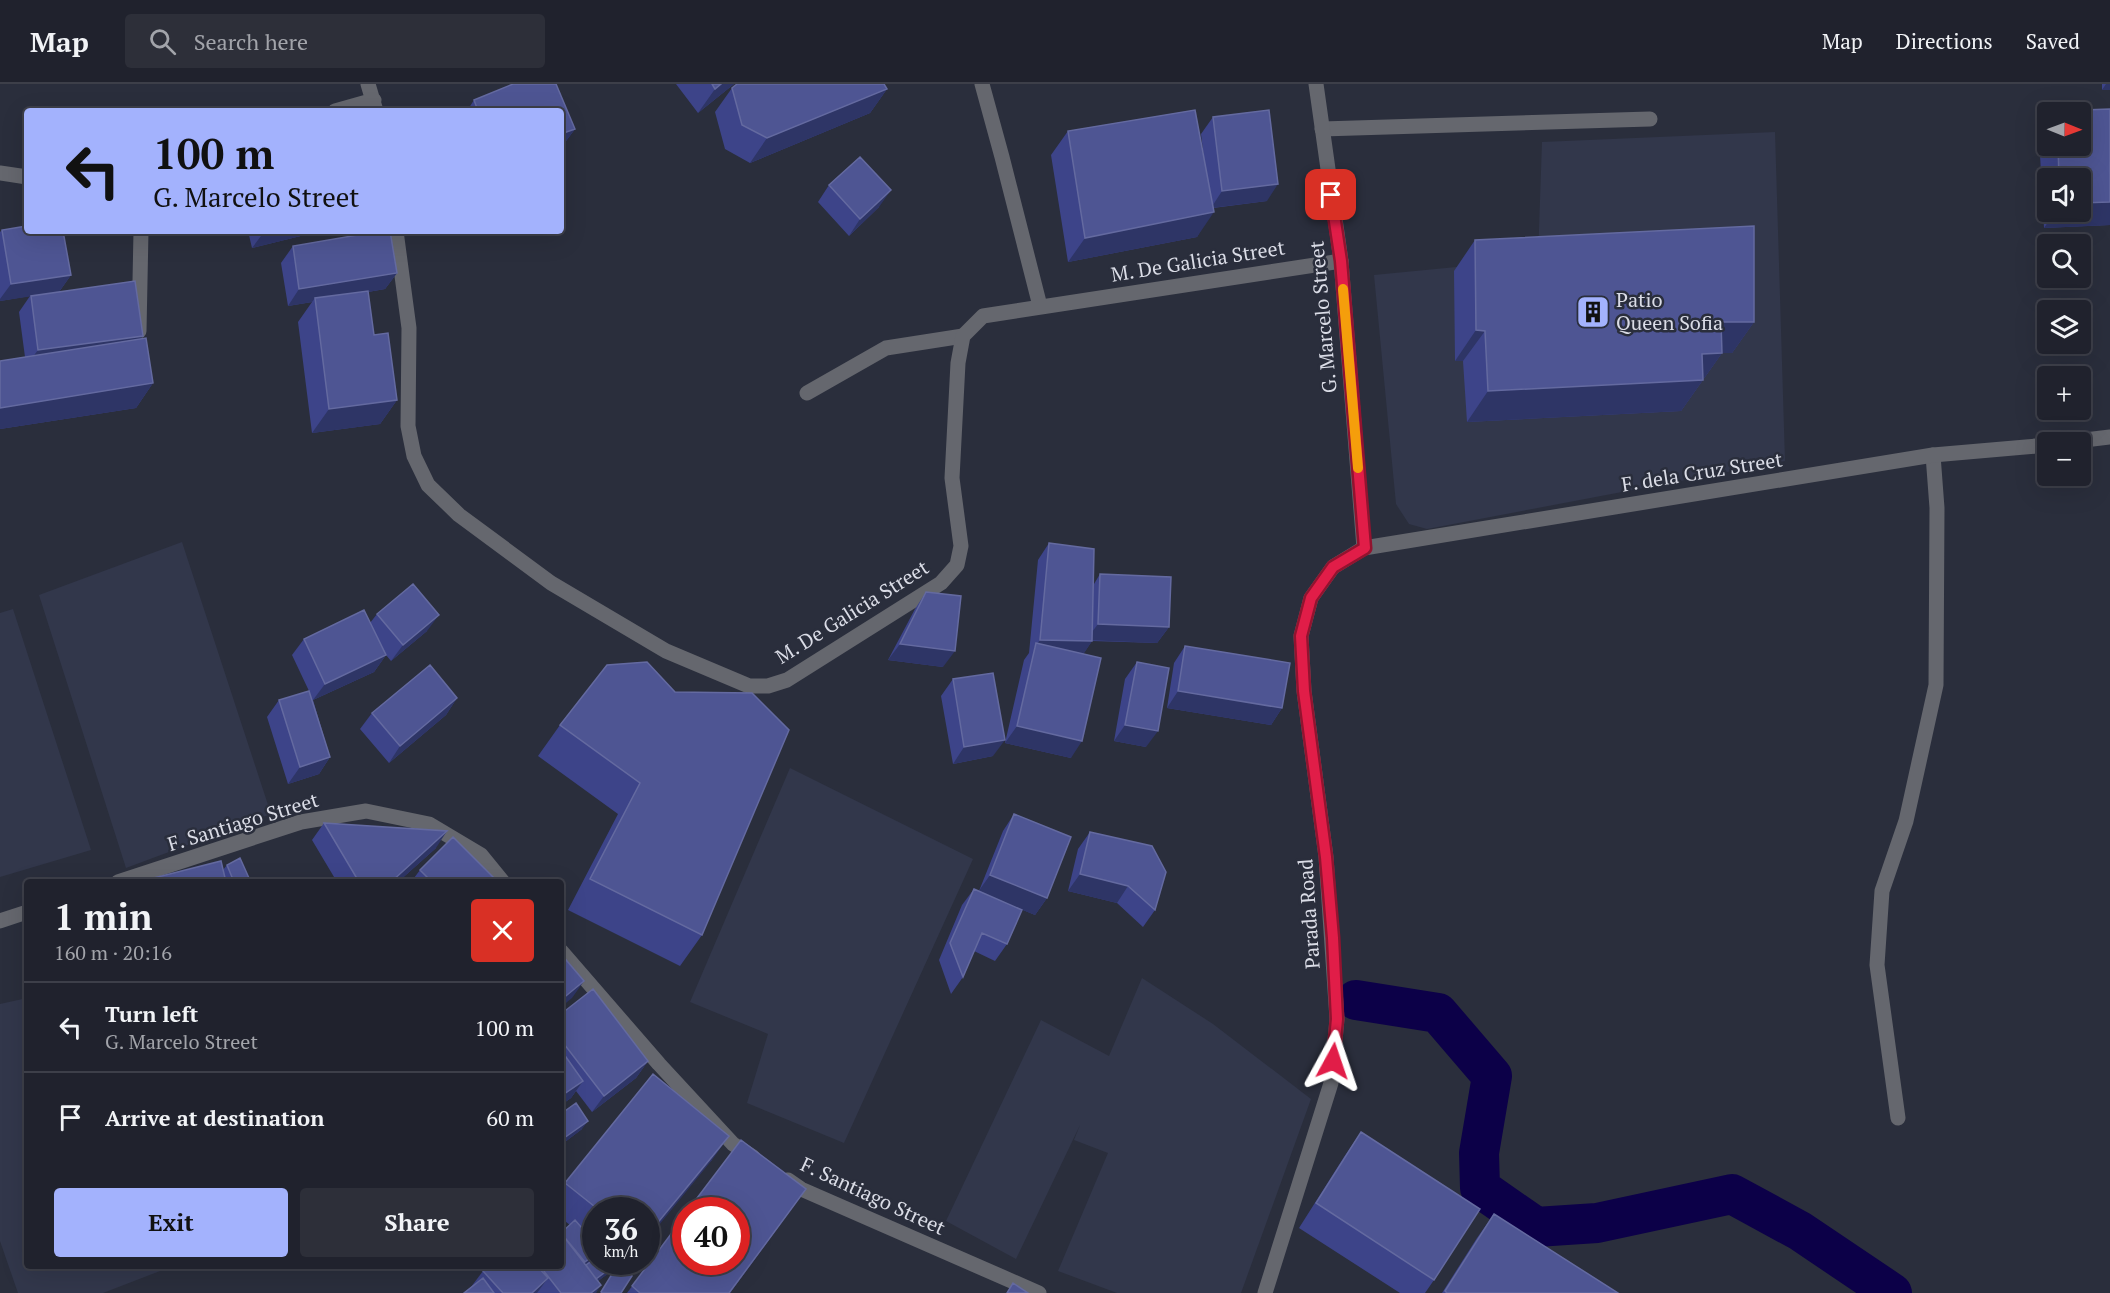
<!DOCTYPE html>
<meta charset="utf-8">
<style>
:root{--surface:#20222d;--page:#2d2f39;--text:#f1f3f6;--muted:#a2a4aa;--line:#3d3f49;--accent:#a3b2fd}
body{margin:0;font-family:"PT Serif",serif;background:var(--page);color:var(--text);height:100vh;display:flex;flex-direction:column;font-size:22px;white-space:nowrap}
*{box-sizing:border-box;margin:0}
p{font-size:20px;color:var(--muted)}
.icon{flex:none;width:33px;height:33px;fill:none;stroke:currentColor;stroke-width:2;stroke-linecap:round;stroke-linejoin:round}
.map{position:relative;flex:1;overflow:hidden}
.sheet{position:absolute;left:24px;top:795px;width:540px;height:390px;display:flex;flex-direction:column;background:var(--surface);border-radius:6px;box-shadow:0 6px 24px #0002,0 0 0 2px var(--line)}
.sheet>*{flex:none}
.banner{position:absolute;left:24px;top:24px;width:540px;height:126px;border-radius:6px;box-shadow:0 6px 24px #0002,0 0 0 2px var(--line);background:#a3b2fd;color:#111;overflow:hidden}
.needle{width:39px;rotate:91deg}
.fabs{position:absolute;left:2037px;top:18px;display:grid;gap:12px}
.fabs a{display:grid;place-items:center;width:54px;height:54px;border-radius:6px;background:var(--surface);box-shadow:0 6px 24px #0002,0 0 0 2px var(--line);font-size:30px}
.speed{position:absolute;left:582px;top:1113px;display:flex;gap:12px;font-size:30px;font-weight:700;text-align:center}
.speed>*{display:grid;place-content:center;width:78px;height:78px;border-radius:50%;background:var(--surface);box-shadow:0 6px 24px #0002,0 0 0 2px var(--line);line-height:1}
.speed small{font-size:15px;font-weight:400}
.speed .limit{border:9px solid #d22;background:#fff;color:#111}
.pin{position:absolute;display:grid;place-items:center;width:51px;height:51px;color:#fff;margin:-26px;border-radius:12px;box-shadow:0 3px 9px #0006}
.me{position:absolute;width:66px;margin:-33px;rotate:5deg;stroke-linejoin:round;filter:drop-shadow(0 0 4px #0008)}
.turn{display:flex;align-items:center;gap:21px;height:126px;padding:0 30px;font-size:27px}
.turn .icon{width:78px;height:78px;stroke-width:2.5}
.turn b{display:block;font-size:42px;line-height:51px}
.round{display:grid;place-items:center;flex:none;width:63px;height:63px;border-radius:6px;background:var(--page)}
.headline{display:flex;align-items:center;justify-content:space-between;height:102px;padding:0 30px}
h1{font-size:36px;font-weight:700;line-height:45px}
.button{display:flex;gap:12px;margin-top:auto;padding:12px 30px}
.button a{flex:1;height:69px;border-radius:6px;background:var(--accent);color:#111;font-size:24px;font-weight:700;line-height:69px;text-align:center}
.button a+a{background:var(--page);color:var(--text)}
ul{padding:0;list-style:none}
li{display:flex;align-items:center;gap:18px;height:90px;padding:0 30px;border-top:2px solid var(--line)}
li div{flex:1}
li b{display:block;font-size:22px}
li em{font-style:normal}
header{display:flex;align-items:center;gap:36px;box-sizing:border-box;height:84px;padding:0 30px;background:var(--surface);border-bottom:2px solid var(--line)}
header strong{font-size:28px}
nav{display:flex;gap:33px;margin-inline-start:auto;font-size:21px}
.search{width:420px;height:54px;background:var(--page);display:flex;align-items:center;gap:15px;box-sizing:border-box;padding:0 21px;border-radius:6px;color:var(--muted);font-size:22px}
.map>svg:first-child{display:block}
.built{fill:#32374b}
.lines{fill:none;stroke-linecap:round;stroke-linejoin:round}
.canal{stroke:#0c0048;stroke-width:40}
.service{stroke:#65676e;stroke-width:15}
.minor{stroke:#65676e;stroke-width:15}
.tertiary{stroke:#65676e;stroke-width:15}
.wall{fill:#3d4489;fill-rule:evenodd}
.shaded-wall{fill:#2e3566}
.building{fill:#4e5593;stroke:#646aa0;stroke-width:1.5}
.route-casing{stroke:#92132f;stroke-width:15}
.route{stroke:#e11d48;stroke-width:10}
.slow{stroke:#f59e0b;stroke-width:10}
.labels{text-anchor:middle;stroke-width:5;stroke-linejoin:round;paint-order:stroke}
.street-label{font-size:20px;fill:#dadce6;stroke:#2a2e3c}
.poi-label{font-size:20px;fill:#dadce6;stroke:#2a2e3c;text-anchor:start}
</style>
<header>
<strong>Map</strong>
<div class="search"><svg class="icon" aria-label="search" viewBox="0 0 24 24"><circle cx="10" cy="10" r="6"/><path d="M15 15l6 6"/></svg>Search here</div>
<nav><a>Map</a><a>Directions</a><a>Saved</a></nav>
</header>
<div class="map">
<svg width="2110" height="1209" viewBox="0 0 2110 1209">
<rect width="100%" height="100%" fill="#2a2e3c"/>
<path class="built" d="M1775,48L1785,377L1427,445L1409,440L1396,420L1374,191L1538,175L1542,58Z
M182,458L271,730L126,784L39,511Z
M13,525L91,766L0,793V529Z
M790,684L973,775L844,1059L747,1019L768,950L690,918Z
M1142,894L1213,940L1311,1015L1241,1209H1117L1058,1187L1108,1069L1074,1056L1080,1041L1016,1175L946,1137L1041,936L1109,972Z
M27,914V1182H173L103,1209H18L0,1157V920Z"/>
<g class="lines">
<path class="canal" d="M1356,916L1438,929L1492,992L1479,1069L1480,1104L1536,1143L1597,1139L1732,1110L1800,1147L1892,1209"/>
<path class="service" d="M807,309L886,264L963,252
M1898,1034L1877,881L1882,807L1906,737L1936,601L1937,424L1933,371"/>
<path class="minor" d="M368,0L376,27
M982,0L1002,73L1040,222
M335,27L374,16
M1322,45L1650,35
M0,89L27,93
M396,147L409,244L408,342L414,372L428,401L459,431L551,499L666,567L749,602H768L787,596L941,499L957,481L961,462L952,394L958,279L963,252L983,232L1341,177
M139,247L141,147
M118,798L301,738L366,727L429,740L481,771L503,798
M0,837L27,828
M561,867L659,980L733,1060L753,1073
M788,1096L801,1105L1039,1209"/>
<path class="tertiary" d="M1316,0L1341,177L1364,464
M2068,358L2110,353
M1265,1209L1331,999L1337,935L1326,773L1304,607L1301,552L1311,514L1333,483L1364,464L1933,371L2048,361"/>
</g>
<path class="wall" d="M513,0H556L575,45L563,61L561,62V27H467L474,16Z
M676,0H734L698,29Z
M2102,0H2110L2102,6Z
M732,4L887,5L870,29L750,79L725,65L715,28Z
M2110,25V141L2044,144L2039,52L2048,39V62H2080V28H2055L2056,27ZM2048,94H2080V128H2048Z
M1213,33L1267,117L1213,124L1197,153L1068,178L1051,71L1068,47L1205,83L1201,50Z
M829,101L879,123L849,152L818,118Z
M2,146L71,191L59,208L140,255L153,299L136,324L0,345V277L25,273L19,228L30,212L0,217V148Z
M248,147H321L252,164Z
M1475,156L1754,238L1732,269H1722L1681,327L1467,338L1463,277H1455L1454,187Z
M293,162L397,189L385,205L368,208L374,251L397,316L380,340L312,349L298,238L312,218L288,222L281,179Z
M1049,459L1094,500L1100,490L1169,543L1157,559L1092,557L1083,570L1071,674L1005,659L1024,576L1029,569L1038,476Z
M926,508L943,583L888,576L915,525Z
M377,530L427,547L391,577L386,571L374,588L313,616L330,673L319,690L288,700L267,633L279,616L309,607L292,571L304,555L370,539Z
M1185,562L1282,624L1271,641L1167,624L1174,579Z
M647,578L702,851L680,882L568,826L618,730L538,672L560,641Z
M1137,578L1146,663L1114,657L1125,595Z
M953,595L993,672L953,680L941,612Z
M457,614L446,631L389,679L360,645L372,629Z
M1014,730L1047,814L1035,831L1011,821L1007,860L995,877L974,867L963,893L951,910L939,876L962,821L974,805L979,807L1003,747Z
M324,739L436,764L398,798H337L312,756Z
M1090,748L1155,826L1143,843L1117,819L1068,807L1078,765Z
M227,781L246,798H138L223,786Z
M420,786L493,798H411Z
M561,930L648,977L636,994L592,1028L576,1007L571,1014L561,1021Z
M561,1030L582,1045L561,1061Z
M1361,1048L1434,1196L1425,1209H1400L1299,1144L1344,1073Z
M712,1076L646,1126H596V1172L586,1181L612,1183L606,1191L598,1197L596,1209H464L471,1203L483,1187L488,1182H561L570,1141L561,1134V1104L565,1099Z
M806,1105L730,1209H627L686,1130Z
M1494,1130L1618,1209H1442L1477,1154Z
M614,1178H630L623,1185Z"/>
<path class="shaded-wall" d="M721,0H734L698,29L715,5Z
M2106,0H2110V6H2102Z
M887,5L870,29L750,79L767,54Z
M575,45L563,61L561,62V50Z
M1278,100L1267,117L1211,124L1222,107Z
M891,106L879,123L849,152L860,135Z
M2110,118V141L2044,144L2055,128H2080V119Z
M1214,128L1197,153L1068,178L1085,154Z
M266,147H321L252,164L264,148Z
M397,189L385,205L315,217V214L312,218L288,222L299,205Z
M71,191L59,208L0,217V215L11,200Z
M1721,238H1754L1732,269H1699Z
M1476,246L1485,247L1463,277H1455Z
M143,252L131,268L26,282L38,266Z
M1722,269L1681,327L1467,338L1488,307L1702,270Z
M153,299L136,324L0,345V324Z
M397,316L380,340L312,349L329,325Z
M439,531L427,547L391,577L403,561Z
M1098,540L1169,543L1157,559L1086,556Z
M1040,556L1092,557L1081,574L1034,564Z
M900,560L955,567L943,583L888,576Z
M386,571L374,588L313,616L325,600Z
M1178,607L1282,624L1271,641L1167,624Z
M457,614L446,631L389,679L400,662Z
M1125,641L1158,647L1146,663L1114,657Z
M1017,642L1082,657L1071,674L1005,659Z
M1005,656L993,672L953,680L964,663Z
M330,673L319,690L288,700L300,683Z
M447,747L436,764L398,798H391Z
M1080,790L1128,802L1117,819L1068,807Z
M990,791L1047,814L1035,831L978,808Z
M249,794L246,798H239Z
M584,897L572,914L561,923V916Z
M648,977L636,994L592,1028L604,1012Z
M583,997L571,1014L561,1021V1012Z
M588,1037L582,1045L561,1061V1059L564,1054Z
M729,1052L712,1076L646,1157V1153Z
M806,1105L730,1209H729Z
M596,1169L594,1174L579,1187L585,1178Z
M612,1183L606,1191L588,1205L594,1197Z
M548,1194L537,1209H532Z
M601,1201L596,1209H591Z"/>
<path class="building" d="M513,0H556L575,45L561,50V27H478L474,16Z
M712,0H721L715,5Z
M737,0H884L887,5L767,54L742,41L732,4Z
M2110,25V118L2080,119V94H2059L2058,62H2080V28H2056V27Z
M1195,26L1214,128L1085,154L1068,47Z
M1269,26L1278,100L1222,107L1213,33Z
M860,73L891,106L860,135L829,101Z
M27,142V147H63L71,191L11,200L2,146Z
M1754,142V238H1721L1722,269L1702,270L1703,296L1488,307L1485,247L1476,246L1475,156Z
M381,147H390L397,189L299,205L293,162Z
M135,197L143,252L38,266L31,212Z
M368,207L374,251L388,249L397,316L329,325L315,214Z
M146,254L153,299L0,324V277Z
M1049,459L1094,465L1092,557L1040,556Z
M1100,490L1171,493L1169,543L1098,540Z
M413,500L439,531L403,561L377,530Z
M926,508L961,512L955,567L900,560Z
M364,526L386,571L325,600L304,555Z
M1036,559L1101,574L1082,657L1017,642Z
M1185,562L1290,579L1282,624L1178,607Z
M647,578L675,608L752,609L789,646L702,851L590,795L640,699L560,641L607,581Z
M1137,578L1169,584L1158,647L1125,641Z
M430,581L457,614L400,662L372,629Z
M993,589L1005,656L964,663L953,595Z
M309,607L330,673L300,683L279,616Z
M1014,730L1071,753L1047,814L990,791Z
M324,739L447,747L391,798H359Z
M1090,748L1152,762L1166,788L1155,826L1128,802L1080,790Z
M453,753L495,795L492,798H432L420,786Z
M240,774L249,794L239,798H234L227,781Z
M221,777L226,798H138Z
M974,805L1022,826L1007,860L982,849L963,893L950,859Z
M561,870L584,897L561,916Z
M593,905L648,977L604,1012L561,956V930Z
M561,966L583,997L561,1012Z
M653,990L729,1052L646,1153V1126H599L565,1099Z
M576,1019L588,1037L564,1054L561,1049V1030Z
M1361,1048L1480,1125L1434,1196L1316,1119Z
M741,1056L806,1105L729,1209H640L632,1202L686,1130V1178H736V1126H688Z
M1494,1130L1618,1209H1447L1445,1207Z
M575,1136L596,1160V1169L585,1178L561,1149Z
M561,1149L601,1201L591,1209H561L540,1182H561Z
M596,1174V1178H608L612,1183L596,1195L586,1181Z
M488,1182H537L548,1194L532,1209H503L483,1187Z
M617,1182L632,1192L621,1209H602L601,1208Z
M483,1194L494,1209H464Z
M1013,1199L1028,1209H1007Z"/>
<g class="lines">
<defs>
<path id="route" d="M1331,111L1341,177L1365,464L1333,483L1311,514L1301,552L1304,607L1326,773L1333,854L1337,935L1333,977"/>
</defs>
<use href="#route" class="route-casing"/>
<use href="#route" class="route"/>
<path class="slow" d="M1343,205L1358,384"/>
</g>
<defs>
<symbol id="building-square" viewBox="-11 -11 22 22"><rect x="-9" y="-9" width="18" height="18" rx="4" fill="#a3b2fd" stroke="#2a2e3c"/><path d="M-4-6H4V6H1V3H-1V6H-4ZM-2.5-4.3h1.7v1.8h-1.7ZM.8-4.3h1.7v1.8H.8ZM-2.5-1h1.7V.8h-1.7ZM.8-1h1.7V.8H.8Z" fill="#111"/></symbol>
</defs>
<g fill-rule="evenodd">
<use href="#building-square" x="1574" y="209" width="38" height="38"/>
</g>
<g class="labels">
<g class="street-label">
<text transform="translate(1198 177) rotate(-9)" y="7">M. De Galicia Street</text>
<text transform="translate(1323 233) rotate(-95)" y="7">G. Marcelo Street</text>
<text transform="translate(1702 388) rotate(-9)" y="7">F. dela Cruz Street</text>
<text transform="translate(852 528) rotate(-32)" y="7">M. De Galicia Street</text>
<text transform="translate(243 738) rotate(-17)" y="7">F. Santiago Street</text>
<text transform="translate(1309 830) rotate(-94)" y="7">Parada Road</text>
<text transform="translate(873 1112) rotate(25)" y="7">F. Santiago Street</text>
</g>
<g class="poi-label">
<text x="1616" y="223">Patio<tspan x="1616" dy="23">Queen Sofia</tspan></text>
</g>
</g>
</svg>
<div class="fabs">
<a><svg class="needle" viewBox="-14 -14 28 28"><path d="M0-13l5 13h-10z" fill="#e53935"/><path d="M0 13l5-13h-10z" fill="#a2a4aa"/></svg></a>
<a><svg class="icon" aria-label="sound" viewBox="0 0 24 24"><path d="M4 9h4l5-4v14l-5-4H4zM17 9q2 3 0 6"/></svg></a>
<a><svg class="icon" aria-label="search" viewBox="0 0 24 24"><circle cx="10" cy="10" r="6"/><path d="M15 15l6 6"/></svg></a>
<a><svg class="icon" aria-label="layers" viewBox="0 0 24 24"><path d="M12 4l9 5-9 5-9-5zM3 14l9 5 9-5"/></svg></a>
<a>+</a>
<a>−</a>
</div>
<div class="speed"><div>36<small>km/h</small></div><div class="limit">40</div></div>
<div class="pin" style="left:1331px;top:111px;background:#d93025"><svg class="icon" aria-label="arrive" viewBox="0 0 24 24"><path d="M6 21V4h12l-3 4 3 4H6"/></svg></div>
<svg class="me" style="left:1333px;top:977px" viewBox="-20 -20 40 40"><path d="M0-17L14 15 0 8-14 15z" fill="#e11d48" stroke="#fff" stroke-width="4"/></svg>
<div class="banner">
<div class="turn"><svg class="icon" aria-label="left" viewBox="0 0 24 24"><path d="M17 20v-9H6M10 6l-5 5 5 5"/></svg><div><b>100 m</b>G. Marcelo Street</div></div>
</div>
<section class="sheet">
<div class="headline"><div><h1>1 min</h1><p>160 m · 20:16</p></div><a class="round" style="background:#d93025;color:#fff"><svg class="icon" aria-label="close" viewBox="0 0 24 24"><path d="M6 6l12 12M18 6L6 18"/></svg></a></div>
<ul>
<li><svg class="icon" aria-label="left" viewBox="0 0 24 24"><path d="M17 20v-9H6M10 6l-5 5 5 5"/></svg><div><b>Turn left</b><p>G. Marcelo Street</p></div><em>100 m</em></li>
<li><svg class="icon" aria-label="arrive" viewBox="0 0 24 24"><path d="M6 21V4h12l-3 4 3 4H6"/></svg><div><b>Arrive at destination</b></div><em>60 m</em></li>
</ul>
<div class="button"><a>Exit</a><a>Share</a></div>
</section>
</div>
